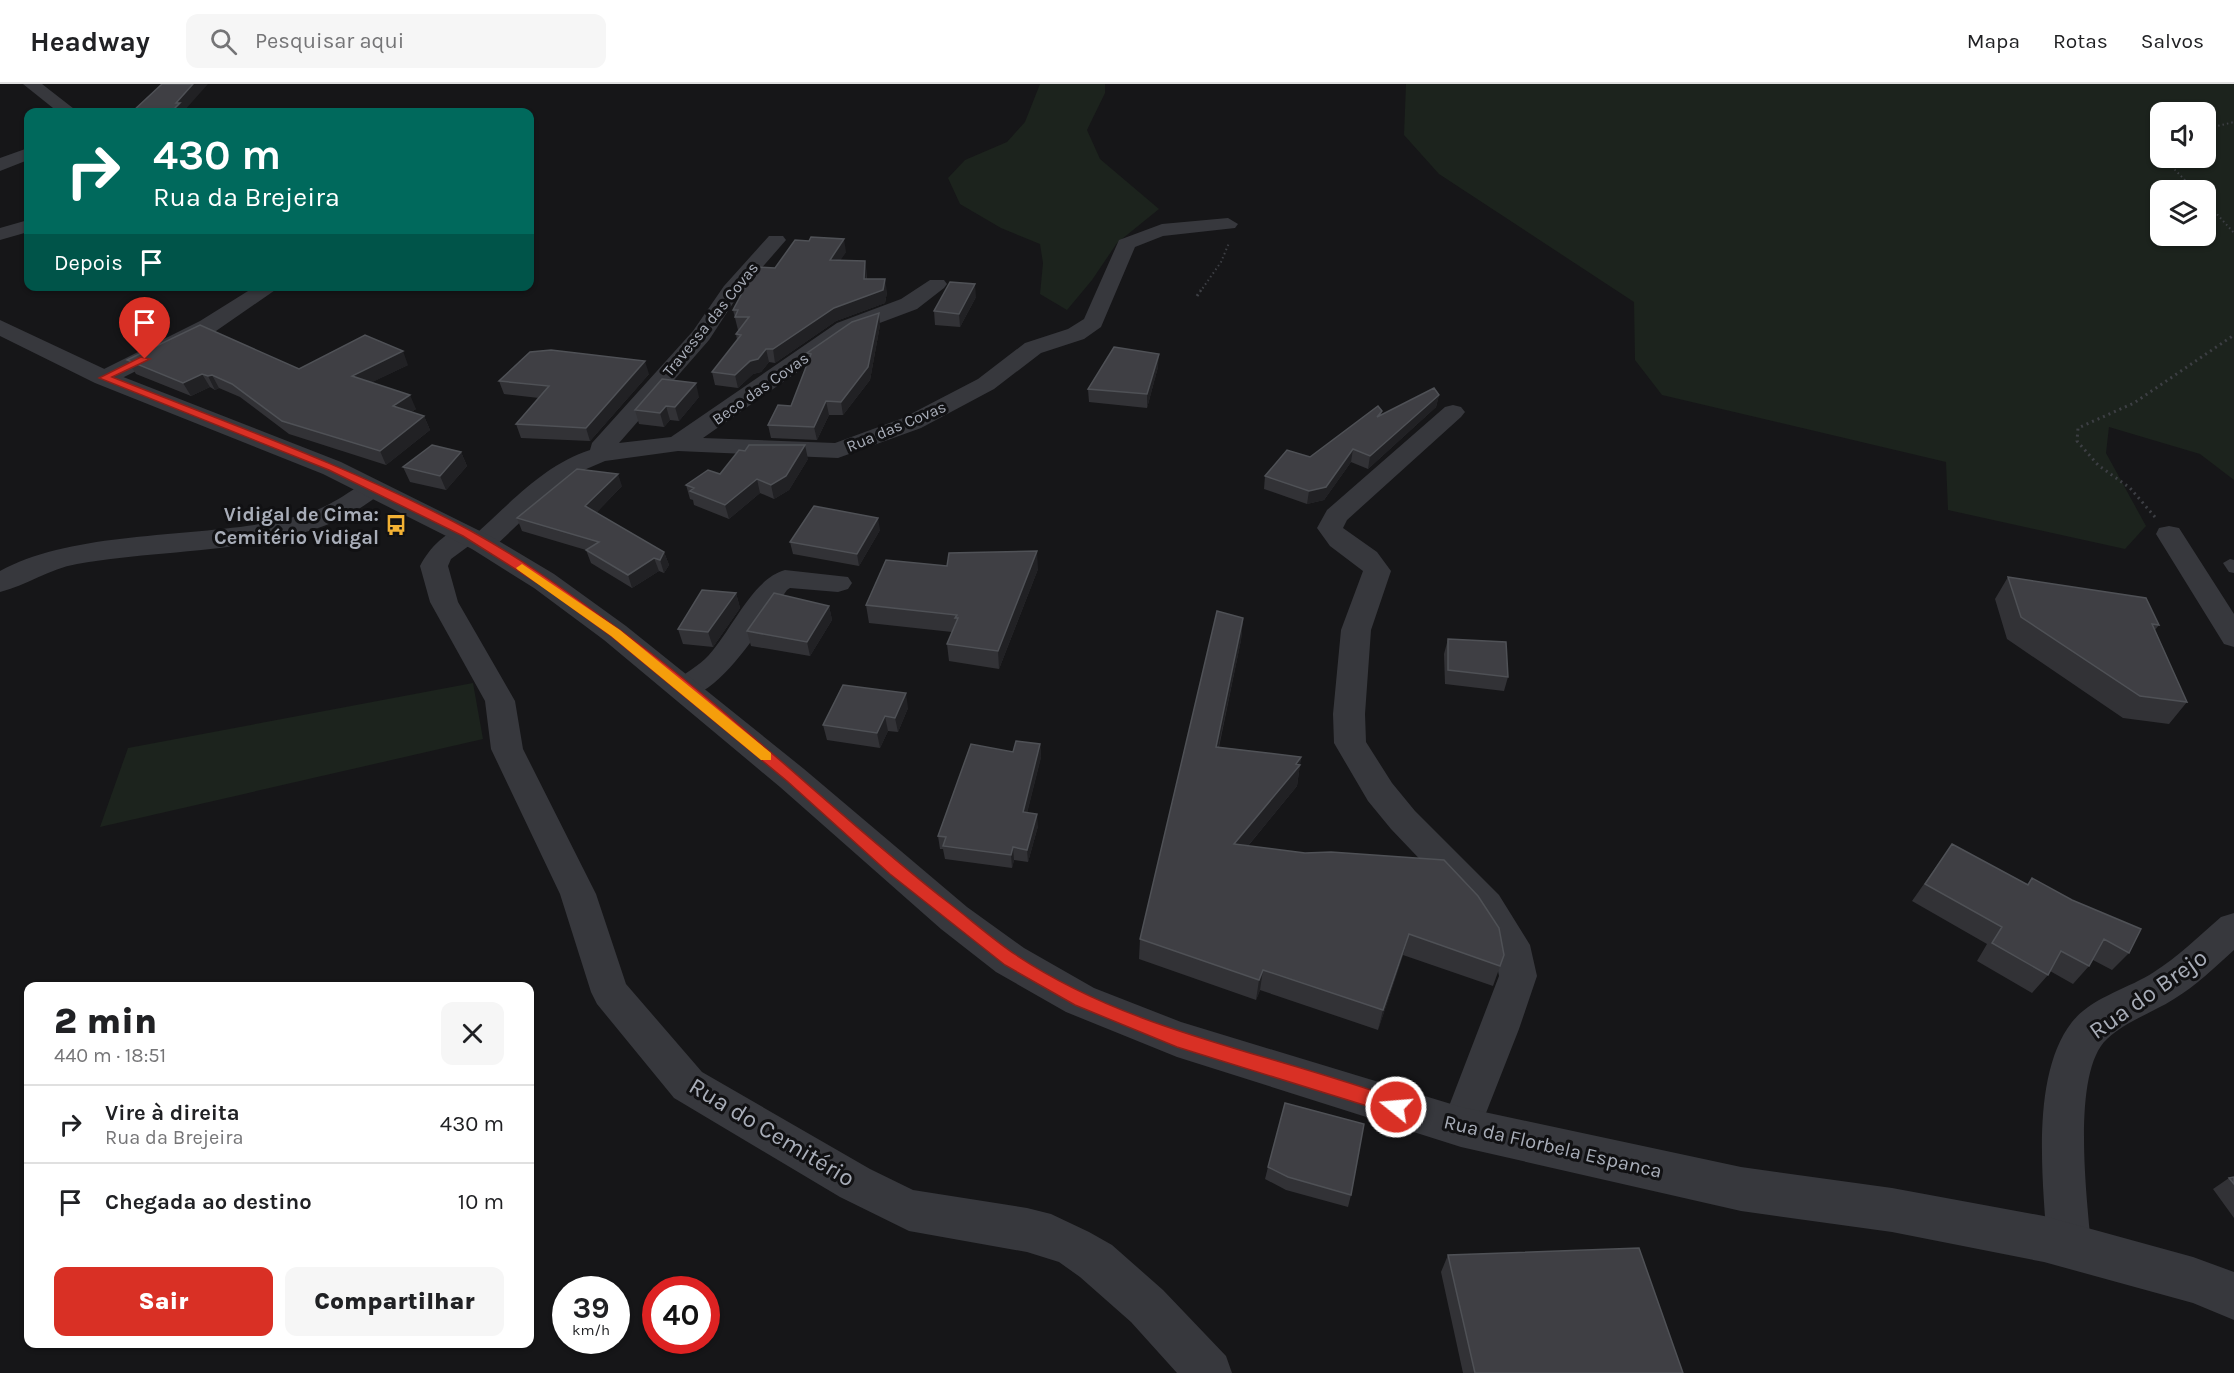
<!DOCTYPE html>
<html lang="pt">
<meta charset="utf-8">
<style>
:root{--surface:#fff;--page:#f6f6f6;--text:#202124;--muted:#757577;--line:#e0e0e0;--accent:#d93025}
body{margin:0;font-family:Karla,sans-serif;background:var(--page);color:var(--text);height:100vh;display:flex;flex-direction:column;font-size:22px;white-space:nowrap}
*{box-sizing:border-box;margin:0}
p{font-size:20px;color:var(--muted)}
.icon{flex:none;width:33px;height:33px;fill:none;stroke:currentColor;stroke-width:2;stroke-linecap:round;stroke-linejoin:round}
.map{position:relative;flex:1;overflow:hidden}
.sheet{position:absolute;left:24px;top:898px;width:510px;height:366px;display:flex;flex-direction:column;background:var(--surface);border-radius:12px;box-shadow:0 2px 4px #0004}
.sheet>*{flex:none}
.banner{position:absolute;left:24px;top:24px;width:510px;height:183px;border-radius:12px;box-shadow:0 2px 4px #0004;background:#00695c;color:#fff;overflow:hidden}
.tools{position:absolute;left:2150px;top:18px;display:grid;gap:12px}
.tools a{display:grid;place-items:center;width:66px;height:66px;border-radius:12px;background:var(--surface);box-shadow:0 2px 4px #0004;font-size:30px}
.speed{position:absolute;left:552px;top:1192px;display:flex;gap:12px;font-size:30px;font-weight:700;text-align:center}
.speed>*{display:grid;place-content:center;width:78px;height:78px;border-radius:50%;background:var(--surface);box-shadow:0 2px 4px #0004;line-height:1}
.speed small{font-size:15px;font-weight:400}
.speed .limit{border:9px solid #d22;background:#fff;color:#111}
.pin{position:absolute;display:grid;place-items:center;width:51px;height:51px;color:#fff;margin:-62px -26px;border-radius:50% 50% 50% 0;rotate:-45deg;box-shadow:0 0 6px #0007}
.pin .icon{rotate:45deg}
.me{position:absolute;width:66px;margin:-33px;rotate:287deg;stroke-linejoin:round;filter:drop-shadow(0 0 4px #0008)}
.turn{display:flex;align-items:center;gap:21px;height:126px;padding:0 30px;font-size:27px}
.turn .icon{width:78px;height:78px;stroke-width:2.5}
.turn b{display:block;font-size:42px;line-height:51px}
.then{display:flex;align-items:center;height:57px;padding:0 30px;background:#0003;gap:12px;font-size:22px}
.round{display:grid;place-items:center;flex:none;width:63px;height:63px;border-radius:12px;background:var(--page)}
.summary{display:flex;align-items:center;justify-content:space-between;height:102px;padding:0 30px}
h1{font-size:36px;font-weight:800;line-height:45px}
.button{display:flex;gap:12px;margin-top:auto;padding:12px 30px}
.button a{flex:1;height:69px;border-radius:12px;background:var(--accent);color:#fff;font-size:24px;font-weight:800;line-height:69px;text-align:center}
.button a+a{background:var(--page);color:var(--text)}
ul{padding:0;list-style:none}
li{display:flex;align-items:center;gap:18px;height:78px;padding:0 30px;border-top:2px solid var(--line)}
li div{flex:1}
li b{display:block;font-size:22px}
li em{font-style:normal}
header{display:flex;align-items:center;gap:36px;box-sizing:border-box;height:84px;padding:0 30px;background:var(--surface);border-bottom:2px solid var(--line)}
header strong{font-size:28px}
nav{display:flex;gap:33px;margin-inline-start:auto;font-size:21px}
.search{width:420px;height:54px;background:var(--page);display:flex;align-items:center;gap:15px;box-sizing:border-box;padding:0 21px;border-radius:12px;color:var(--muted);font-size:22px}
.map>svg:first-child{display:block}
.green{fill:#1c231d;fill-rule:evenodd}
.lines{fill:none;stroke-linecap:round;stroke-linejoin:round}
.path-far1{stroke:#3d3f44;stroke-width:2;stroke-dasharray:1.5 3;stroke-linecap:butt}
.path{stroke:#3d3f44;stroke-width:3;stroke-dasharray:2 4;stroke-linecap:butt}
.service{fill:#37383d;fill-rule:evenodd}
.minor{fill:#37383d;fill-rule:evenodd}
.tertiary{fill:#37383d;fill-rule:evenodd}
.wall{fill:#323236}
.shaded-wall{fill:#212124}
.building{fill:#3f3f44;stroke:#4f5156;stroke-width:1.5}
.route{fill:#d93025;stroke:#8d1f18;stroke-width:1.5}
.slow{fill:#f59e0b}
.labels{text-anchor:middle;stroke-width:6;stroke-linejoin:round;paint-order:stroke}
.far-street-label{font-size:16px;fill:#a8adb8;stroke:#111113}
.poi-label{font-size:20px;font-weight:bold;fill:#a8adb8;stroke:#111113;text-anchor:end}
.street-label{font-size:20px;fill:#a8adb8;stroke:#111113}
.near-street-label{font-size:24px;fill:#a8adb8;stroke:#111113}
</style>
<header>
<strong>Headway</strong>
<div class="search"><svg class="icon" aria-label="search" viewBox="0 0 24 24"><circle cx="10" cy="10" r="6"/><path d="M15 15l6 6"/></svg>Pesquisar aqui</div>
<nav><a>Mapa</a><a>Rotas</a><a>Salvos</a></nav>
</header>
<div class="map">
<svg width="2234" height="1289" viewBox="0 0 2234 1289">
<rect width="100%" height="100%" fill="#161618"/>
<path class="green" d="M1040,0H1105V9L1087,46L1100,75L1159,125L1117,159L1092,196L1067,226L1040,210L1043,179L1040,160L1001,144L960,120L948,94L965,76L1007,58L1025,38Z
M1406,0H2234V396L2200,370L2109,343L2106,369L2146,442L2125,465L1948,426L1946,378L1662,311L1635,276L1634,218L1439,90L1404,51ZM2160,28H2205V74H2160ZM2160,106H2205V152H2160Z
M473,599L483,655L100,743L128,664Z"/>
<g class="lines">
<path class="path-far1" d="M2205,45L2234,38
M2171,74L2170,81L2195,106
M2205,117L2234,149
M1200,208L1221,178L1229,159"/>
<path class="path" d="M1197,212L1201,206
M2155,433L2130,404L2098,381L2077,357L2078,344L2134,319L2234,251"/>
<path class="service" d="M2230,475L2234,476V489L2229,488L2223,479Z"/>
<path class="minor" d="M1228,134L1238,140L1235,144L1163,152L1135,163L1101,243L1084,255L1041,269L994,305L921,344L838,374L678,367L605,377L584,386L552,408L492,465L482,467L472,465L470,461L451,475L448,482L458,518L515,617L523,665L596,810L626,900L702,988L870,1085L913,1106L1027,1124L1051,1130L1089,1148L1112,1161L1163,1206L1226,1272L1232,1289H1177L1131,1238L1080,1193L1059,1178L1027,1168L909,1147L840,1113L674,1014L597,920L591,908L560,810L491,665L485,617L430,518L420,482C430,463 446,447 467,442L479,447C512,417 546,380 590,366L592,359L693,247L724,202L769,152H783L786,156L739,210L709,256L619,359L671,353L837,239L901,215L930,196H944L947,200L944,204L917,225L853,249L703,354L835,359L903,334L978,295L1025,259L1068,245L1084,235L1119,156L1162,140Z
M28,136V148L0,156V144Z
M256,202H281L216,247L112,299H96L92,294L96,289L200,237Z
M1453,321L1461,323L1465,328L1461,333L1347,436L1343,444L1377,468L1391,487L1371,546L1365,630L1366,658L1392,699L1415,727L1499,811L1530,861L1537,892L1519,945L1475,1057L1461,1062L1447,1057L1441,1043L1499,892L1494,864L1473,831L1391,745L1368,717L1334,659L1333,630L1341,546L1363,487L1330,462L1317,444L1327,426L1445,323Z
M373,396L382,399L386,404L382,409C369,418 357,427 343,434C267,470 160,465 77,480C49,485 27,501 0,508V487C73,446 198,454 282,436C299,432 318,427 333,418C347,411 358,400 373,396Z
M2169,442L2179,444L2234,530V563L2224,560L2156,450L2159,444Z
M785,486L848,493L852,499L848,505L838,508L790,504L787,506C765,536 715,624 674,613L670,605C678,591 694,586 705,575C730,551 751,495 785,486Z
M2234,829V866C2215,883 2196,902 2174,915C2152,929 2126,937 2107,955C2071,988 2087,1114 2091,1161L2084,1176L2069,1183L2054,1176L2047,1161C2043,1097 2030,992 2072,938C2092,913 2128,905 2154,888C2178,873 2199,852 2221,833Z"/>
<path class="tertiary" d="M23,0H42L78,28H58Z
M28,64V76L0,87V74Z
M0,236L113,289L341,378L492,453L554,490L626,542L804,685L967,823L1024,864L1094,904L1181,938L1461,1023L1741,1083L1892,1104L2044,1132L2193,1173L2234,1188V1236L2193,1219L2044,1178L1892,1148L1741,1127L1461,1063L1177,973L1066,928L996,888L941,845L780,703L604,556L534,504L472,465L323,390L95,299L0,252Z"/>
</g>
<path class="wall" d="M846,168L840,176L867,189V195L887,208L885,219L836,237L775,279L769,278L761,288L753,290L738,304L715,301L712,288L737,256L736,250L739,246H738L733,226Z
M976,213L960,243L935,241L934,227Z
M880,241L870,296L843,331H829L817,356L771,354L768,341L791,322L808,277L807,269Z
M127,276L299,285L408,281L372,298L416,325L411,328L424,332L430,346L386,381L289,350L240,313L219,304L215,306L210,303L191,312L136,290Z
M1158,283L1147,324L1089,318L1088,305Z
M649,290L590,357L521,354L516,340L539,314L504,310L499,297Z
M1439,311L1436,323L1368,385L1351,378L1324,416L1307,420L1264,405L1265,392L1310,373L1382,327L1381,331Z
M699,313L679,337L670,336L664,343L639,340L635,326Z
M461,368L467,382L446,406L410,398L403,383Z
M808,375L789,406L774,415L760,409L729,435L694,421L693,416L690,415L686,401L720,390Z
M622,402L596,429L664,468L669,481L664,489L659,487L632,504L591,479L586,466L522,447L517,434Z
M880,446L859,482L793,470L790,458Z
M947,482L1038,485L999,585L949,577L947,560L952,548L869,539L866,521Z
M2008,493L2159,541L2155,546L2187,618L2169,640L2123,634L2007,555L1995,515Z
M736,509L740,524L713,563L683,560L678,545Z
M829,522L832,536L810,572L751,562L747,547Z
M1243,534L1241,556L1219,663L1301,673L1297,702L1248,762L1504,871L1493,902L1403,871L1378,946L1260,906L1256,916L1139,875L1140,855Z
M1448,555L1508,593L1504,607L1445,600L1444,570Z
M908,624L898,648L888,647L880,664L827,656L823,641Z
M1040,660L1041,673L1027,729L1038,742L1028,778L1014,776L1012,784L945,775L943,765H940L938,752L1013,668Z
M1952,760L2027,800L2032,794L2129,869L2112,886L2093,876L2089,882L2073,900L2050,887L2048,891L2032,909L1977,877L1987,860L1912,817Z
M1268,1083L1351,1111L1348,1123L1286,1106L1265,1095Z
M2234,1093V1134L2213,1105L2229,1094Z
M1448,1171L1683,1289H1463L1441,1188Z"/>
<path class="shaded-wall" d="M193,0H208L184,27L185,28H171L176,19Z
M844,155L846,168L832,189L830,176Z
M865,177L867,189L865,207L864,195Z
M885,195L887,208L885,219L836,237L775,279L773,265L834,224Z
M975,200L976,213L960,243L959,230Z
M879,229L880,241L870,296L843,331L841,318Z
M766,265L769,278L761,288L753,290L738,304L735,291Z
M403,267L408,281L358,305L352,292Z
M1159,270L1158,283L1147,324V310Z
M645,277L649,290L590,357L586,344Z
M202,290L210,303L191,312L183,299Z
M212,291L219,304L215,306L208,292Z
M696,299L699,313L679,337L675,323Z
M410,311L416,325L399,335L393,322Z
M1439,311L1436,323L1368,385L1370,372Z
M826,317L829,331L817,356L814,343Z
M666,322L670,336L664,343L660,329Z
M424,332L430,346L386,381L380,367Z
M805,361L808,375L789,406L774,415L771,401Z
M1353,365L1351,378L1324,416L1307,420L1309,407Z
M461,368L467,382L446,406L440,392Z
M618,390L622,402L590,435L585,422Z
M757,395L760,409L729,435L725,421Z
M878,434L880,446L859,482L857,470Z
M1037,467L1038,485L999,585L998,567Z
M664,468L669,481L664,489L660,476Z
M654,474L659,487L632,504L628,491Z
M736,509L740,524L713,563L708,548Z
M829,522L832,536L810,572L807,558Z
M1243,534L1241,556L1214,684L1216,663Z
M906,609L908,624L898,648L895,634Z
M885,632L888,647L880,664L877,649Z
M1040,660L1041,673L1024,741L1023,728Z
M1301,673L1297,702L1232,781L1234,760Z
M1037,730L1038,742L1028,778L1027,766Z
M1013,763L1014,776L1012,784L1011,771Z
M1409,850L1403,871L1378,946L1383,926Z
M1263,886L1260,906L1256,916L1259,896Z"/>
<path class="building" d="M162,0H193L176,19H180L171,28H132Z
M811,153L844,155L830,176L865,177L864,195H885L883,206L834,224L773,265H766L758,275L750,277L735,291L712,288L741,251L736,250L749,233H735L738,226H733L756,183L775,184L795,156L809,157Z
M950,198L975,200L959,230L934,227Z
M879,229L868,283L841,318L826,317L814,343L768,341L778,321L791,322L811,270L807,269L852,238Z
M200,241L299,285L365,251L403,267L352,292L410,311L393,322L424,332L380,367L282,337L232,300L212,291L208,292L202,290L183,299L127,276Z
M1114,263L1159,270L1147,310L1088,305Z
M551,266L645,277L586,344L516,340L549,302L499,297L530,268Z
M662,295L696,299L675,323L666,322L660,329L635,326Z
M1434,304L1439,311L1370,372L1353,365L1326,403L1309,407L1265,392L1287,366L1310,373L1378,322L1382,327L1377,333Z
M432,361L461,368L440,392L403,383Z
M749,361H805L786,392L771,401L757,395L725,421L690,407L694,404L686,401L708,386L720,390L739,366L745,367Z
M577,385L618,390L585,422L664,468L660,476L654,474L628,491L586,466L599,458L517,434Z
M814,422L878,434L857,470L790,458Z
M1037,467L998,567L947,560L958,534H955L957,531L866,521L886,476L947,482L949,469Z
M2008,493L2146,514L2159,541L2152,540L2187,618L2140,612L2021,533Z
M702,506L736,509L708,548L678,545Z
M774,509L829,522L807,558L747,547Z
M1217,527L1243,534L1216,663L1301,673L1296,680L1300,681L1234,760L1305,769L1331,768L1444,776L1478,812L1499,844L1504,871L1500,882L1409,850L1383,926L1263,886L1259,896L1140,855Z
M1448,555L1506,558L1508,593L1448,586Z
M843,601L906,609L895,634L885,632L877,649L823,641Z
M1016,657L1040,660L1023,728L1037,730L1027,766L1013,763L1011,771L943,762L946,753L938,752L971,660L1013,668Z
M1952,760L2028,801L2032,794L2072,816L2141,845L2129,869L2104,855L2089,882L2061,867L2048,891L1992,859L2002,843L1925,800Z
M1285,1019L1364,1040L1351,1111L1288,1093L1268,1083Z
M2234,1093V1100L2229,1094Z
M1639,1164L1683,1289H1475L1448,1171Z"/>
<path class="route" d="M141,273L150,275L112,293C233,341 357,385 471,447C522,475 569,509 616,543C731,626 833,728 945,816C969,834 992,855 1016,871C1133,949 1273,969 1402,1017L1405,1023L1402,1028L1396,1031L1177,963L1075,921L1005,881L890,790L787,697L611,552L539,500L463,452L329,386L99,294Z"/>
<path class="slow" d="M522,480L620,546L771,669V676H761L611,552L518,486L516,484Z"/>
<defs>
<symbol id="bus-bare" viewBox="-9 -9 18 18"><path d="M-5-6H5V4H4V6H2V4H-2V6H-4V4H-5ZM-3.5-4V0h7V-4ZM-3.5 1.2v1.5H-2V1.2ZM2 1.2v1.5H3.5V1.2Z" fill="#f2b134" stroke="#111113" stroke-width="2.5" paint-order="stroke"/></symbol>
</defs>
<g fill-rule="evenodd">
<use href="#bus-bare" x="381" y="426" width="30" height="30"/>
</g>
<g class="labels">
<g class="far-street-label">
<text transform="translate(710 235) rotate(-51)" y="6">Travessa das Covas</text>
<text transform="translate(760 304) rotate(-35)" y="6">Beco das Covas</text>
<text transform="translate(896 342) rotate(-23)" y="6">Rua das Covas</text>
</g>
<g class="poi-label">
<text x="379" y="437">Vidigal de Cima:<tspan x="379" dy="23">Cemitério Vidigal</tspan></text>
</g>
<g class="street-label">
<text transform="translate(1553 1062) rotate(13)" y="7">Rua da Florbela Espanca</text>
</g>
<g class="near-street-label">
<text transform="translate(2148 910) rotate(-35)" y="8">Rua do Brejo</text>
<text transform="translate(772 1048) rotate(31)" y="8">Rua do Cemitério</text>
</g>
</g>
</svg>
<div class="tools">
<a><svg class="icon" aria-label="sound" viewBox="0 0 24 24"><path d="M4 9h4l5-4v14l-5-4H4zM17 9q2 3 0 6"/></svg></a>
<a><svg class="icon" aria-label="layers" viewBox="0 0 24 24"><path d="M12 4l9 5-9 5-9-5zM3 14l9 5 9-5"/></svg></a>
</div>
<div class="speed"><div>39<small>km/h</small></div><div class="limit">40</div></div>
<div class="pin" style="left:145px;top:275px;background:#d93025"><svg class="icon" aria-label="arrive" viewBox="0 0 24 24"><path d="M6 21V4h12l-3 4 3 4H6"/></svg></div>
<svg class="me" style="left:1396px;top:1023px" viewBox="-20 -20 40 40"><circle r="17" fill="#d93025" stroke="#fff" stroke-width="3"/><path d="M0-11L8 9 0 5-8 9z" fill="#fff"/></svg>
<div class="banner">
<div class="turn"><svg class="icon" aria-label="right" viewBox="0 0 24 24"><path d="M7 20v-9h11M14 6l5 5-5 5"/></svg><div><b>430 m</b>Rua da Brejeira</div></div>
<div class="then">Depois<svg class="icon" aria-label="arrive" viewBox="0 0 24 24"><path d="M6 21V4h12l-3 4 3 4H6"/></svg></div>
</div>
<section class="sheet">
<div class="summary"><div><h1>2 min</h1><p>440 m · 18:51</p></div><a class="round"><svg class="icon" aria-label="close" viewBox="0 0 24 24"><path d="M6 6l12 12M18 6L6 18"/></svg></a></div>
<ul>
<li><svg class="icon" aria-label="right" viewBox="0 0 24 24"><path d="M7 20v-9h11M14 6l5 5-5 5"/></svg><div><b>Vire à direita</b><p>Rua da Brejeira</p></div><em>430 m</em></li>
<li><svg class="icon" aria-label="arrive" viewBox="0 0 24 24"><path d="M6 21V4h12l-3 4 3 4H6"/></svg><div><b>Chegada ao destino</b></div><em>10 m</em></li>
</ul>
<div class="button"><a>Sair</a><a>Compartilhar</a></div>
</section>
</div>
